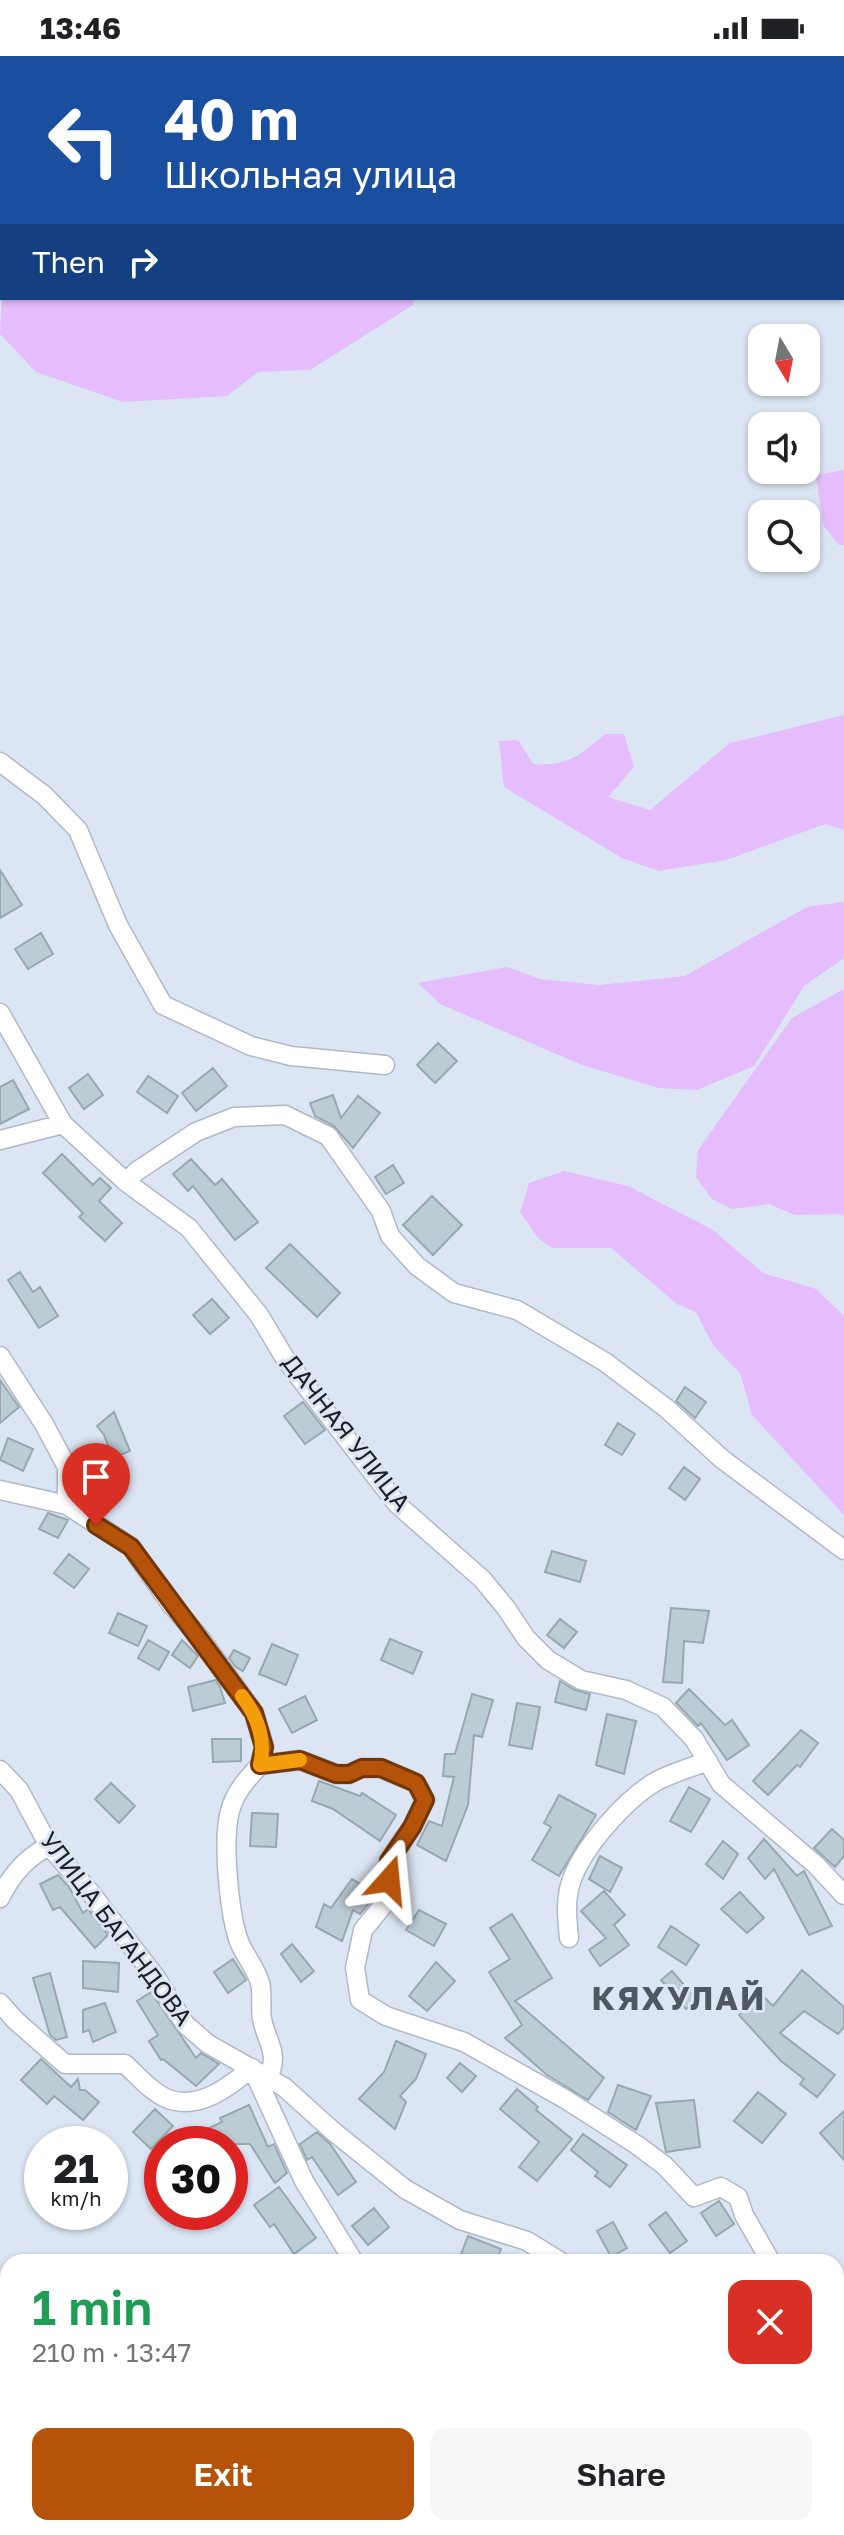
<!DOCTYPE html>
<meta charset="utf-8">
<style>
:root{--surface:#fff;--page:#f6f6f6;--text:#202124;--muted:#757577;--accent:#b45309}
body{margin:0;font-family:"Golos Text",sans-serif;background:var(--page);color:var(--text);height:100vh;display:flex;flex-direction:column;font-size:30px;white-space:nowrap}
*{box-sizing:border-box;margin:0}
p{font-size:26px;color:var(--muted)}
.icon{flex:none;width:44px;height:44px;fill:none;stroke:currentColor;stroke-width:2;stroke-linecap:round;stroke-linejoin:round}
.map{position:relative;flex:1;overflow:hidden}
.details{position:absolute;left:0px;top:2198px;width:844px;height:282px;display:flex;flex-direction:column;background:var(--surface);border-radius:24px 24px 0 0;box-shadow:0 2px 6px #0004}
.details>*{flex:none}
.guide{position:absolute;left:0px;top:0px;width:844px;height:244px;box-shadow:0 2px 6px #0004;background:#1a4fa0;color:#fff;overflow:hidden}
.needle{width:52px;rotate:170deg}
.tools{position:absolute;left:748px;top:268px;display:grid;gap:16px}
.tools a{display:grid;place-items:center;width:72px;height:72px;border-radius:16px;background:var(--surface);box-shadow:0 2px 6px #0004;font-size:40px}
.speed{position:absolute;left:24px;top:2070px;display:flex;gap:16px;font-size:40px;font-weight:700;text-align:center}
.speed>*{display:grid;place-content:center;width:104px;height:104px;border-radius:50%;background:var(--surface);box-shadow:0 2px 6px #0004;line-height:1}
.speed small{font-size:20px;font-weight:400}
.speed .limit{border:12px solid #d22;background:#fff;color:#111}
.pin{position:absolute;display:grid;place-items:center;width:68px;height:68px;color:#fff;margin:-82px -34px;border-radius:50% 50% 50% 0;rotate:-45deg;box-shadow:0 0 8px #0007}
.pin .icon{rotate:45deg}
.me{position:absolute;width:88px;margin:-44px;rotate:18deg;stroke-linejoin:round;filter:drop-shadow(0 0 6px #0008)}
.turn{display:flex;align-items:center;gap:28px;height:168px;padding:0 32px;font-size:36px}
.turn .icon{width:104px;height:104px;stroke-width:2.5}
.turn b{display:block;font-size:56px;line-height:68px}
.then{display:flex;align-items:center;height:76px;padding:0 32px;background:#0003;gap:16px;font-size:30px}
.round{display:grid;place-items:center;flex:none;width:84px;height:84px;border-radius:16px;background:var(--page)}
.headline{display:flex;align-items:center;justify-content:space-between;height:136px;padding:0 32px}
h1{font-size:48px;font-weight:600;line-height:60px;color:#1e9e55}
.primary-button{display:flex;gap:16px;margin-top:auto;padding:16px 32px}
.primary-button a{flex:1;height:92px;border-radius:16px;background:var(--accent);color:#fff;font-size:32px;font-weight:600;line-height:92px;text-align:center}
.primary-button a+a{background:var(--page);color:var(--text)}
.status{display:flex;justify-content:space-between;align-items:center;height:56px;padding:0 40px;background:var(--surface);direction:ltr}
.status svg{height:22px;fill:currentColor}
.map>svg:first-child{display:block}
.green{fill:#e5bcfc}
.building{fill:#bcccd5;stroke:#98a8b1;stroke-width:2}
.lines{fill:none;stroke-linecap:round;stroke-linejoin:round}
.minor-casing{stroke:#b0b9c7;stroke-width:21}
.minor{stroke:#fff;stroke-width:18}
.route-casing{stroke:#753606;stroke-width:20}
.route{stroke:#b45309;stroke-width:14}
.slow{stroke:#f59e0b;stroke-width:14}
.labels{text-anchor:middle;stroke-width:6;stroke-linejoin:round;paint-order:stroke}
.street-label{font-size:24px;fill:#1b1e23;stroke:#dce5f4}
.district-label{font-size:32px;font-weight:bold;letter-spacing:2px;fill:#4f5763;stroke:#dce5f4}
</style>
<div class="status"><b>13:46</b><svg viewBox="0 0 49 12"><path d="M0 12V9h3v3zM5 12V6h3v6zM10 12V3h3v9zM15 12V0h3v12zM26 1h20v11H26zM47 4h2v5h-2z"/></svg></div>
<div class="map">
<svg width="844" height="2479" viewBox="0 0 844 2479">
<rect width="100%" height="100%" fill="#dce5f4"/>
<path class="green" d="M2,237V242H414L413,249L310,314L258,316L227,340L123,346L36,316L0,278Z
M844,414V489H839L823,469L816,419Z
M844,659V774L825,768L726,804L659,815L622,802L504,731L499,685L518,684L533,708C567,711 580,699 605,678H624L634,711L608,741L650,754L730,687Z
M844,846V902L804,930L754,1010L697,1034L659,1032L582,1009L440,948L418,927L507,911L540,923L599,929L685,920L807,851Z
M844,933V1160L841,1158L795,1159L769,1148L732,1153L712,1143L696,1121L698,1094L792,962Z
M564,1115L628,1130L713,1174L763,1217L816,1233L844,1260V1459L752,1359L740,1317L713,1289L696,1256L677,1248L611,1192H553L539,1183L520,1156L529,1127Z"/>
<path class="building" d="M0,814L22,849L0,862Z
M41,877L53,898L28,913L15,893Z
M438,987L457,1005L435,1027L417,1009Z
M213,1012L227,1030L196,1055L182,1037Z
M88,1018L103,1039L84,1053L69,1032Z
M148,1020L178,1040L167,1057L137,1036Z
M13,1024L29,1053L0,1068V1031Z
M333,1039L341,1062L358,1040L380,1057L353,1092L334,1070L315,1060L310,1047Z
M62,1098L93,1129L100,1122L111,1132L99,1145L122,1167L105,1185L79,1161L83,1157L43,1117Z
M191,1103L215,1129L222,1123L258,1166L235,1184L193,1130L188,1135L173,1118Z
M393,1109L404,1127L386,1138L375,1121Z
M432,1140L462,1169L433,1199L403,1169Z
M290,1188L340,1237L317,1261L266,1212Z
M20,1216L33,1236L40,1231L58,1260L39,1272L8,1224Z
M212,1243L229,1262L210,1278L193,1259Z
M0,1324L19,1351L0,1367Z
M685,1331L706,1346L695,1362L676,1345Z
M303,1346L325,1374L305,1388L284,1360Z
M114,1356L130,1395L113,1402L104,1379L97,1370Z
M618,1367L635,1378L622,1399L605,1389Z
M8,1382L33,1393L23,1415L0,1404Z
M684,1411L700,1423L685,1444L669,1432Z
M48,1457L68,1464L58,1482L39,1473Z
M552,1495L586,1505L580,1526L545,1516Z
M69,1498L89,1513L74,1532L54,1517Z
M671,1552L709,1555L703,1587L684,1585L682,1627L663,1626Z
M118,1557L147,1570L138,1590L109,1577Z
M560,1563L577,1576L564,1592L547,1579Z
M390,1583L422,1596L413,1618L381,1604Z
M148,1584L169,1596L159,1614L138,1602Z
M182,1584L198,1600L190,1612L172,1599Z
M272,1588L298,1599L286,1629L259,1618Z
M234,1594L250,1602L243,1615L236,1611L229,1602Z
M216,1624L220,1631L225,1647L193,1655L188,1631Z
M560,1625L575,1634L590,1638L586,1654L555,1646Z
M689,1633L725,1669L732,1664L749,1689L727,1704L701,1667L698,1670L676,1647Z
M472,1638L493,1644L482,1681L474,1679L468,1749L446,1805L417,1789L429,1765L442,1770L454,1721L443,1720L445,1698H455Z
M305,1640L317,1664L292,1677L279,1653Z
M517,1647L540,1651L532,1693L509,1689Z
M607,1658L636,1665L624,1718L596,1709Z
M801,1674L818,1687L800,1711L797,1709L768,1739L753,1725Z
M212,1683H241V1705L213,1706Z
M319,1725L360,1740L362,1737L396,1759L380,1785L333,1753L312,1745Z
M111,1727L135,1750L119,1767L95,1743Z
M689,1731L710,1743L691,1776L670,1765Z
M559,1739L596,1759L559,1820L532,1804L551,1771L544,1767Z
M252,1757L278,1758L276,1791L250,1790Z
M832,1773L844,1784V1800L835,1811L814,1792Z
M764,1783L797,1820L804,1815L832,1870L809,1879L774,1813L765,1823L748,1802Z
M723,1785L738,1798L723,1823L706,1808Z
M600,1800L622,1812L610,1836L589,1823Z
M58,1819L69,1831L83,1857L88,1853L108,1879L95,1892L60,1851L53,1854L40,1828Z
M352,1823L377,1838L360,1858L353,1854L342,1885L316,1871L324,1848L331,1852Z
M604,1835L625,1859L614,1869L629,1889L600,1910L589,1894L606,1882L581,1855Z
M740,1836L764,1862L747,1877L721,1853Z
M419,1854L446,1868L434,1890L406,1874Z
M512,1858L552,1922L515,1945L604,2022L588,2044L547,2019L505,1982L522,1969L489,1916L510,1903L490,1872Z
M671,1870L699,1889L686,1909L658,1891Z
M292,1888L314,1915L301,1926L281,1898Z
M233,1903L246,1924L228,1937L214,1916Z
M83,1905L119,1907L118,1936L83,1932Z
M436,1906L455,1925L427,1955L409,1940Z
M802,1914L844,1951V1971L838,1978L804,1955L780,1977L835,2019L817,2041L800,2028L804,2023L781,2005L739,1959L759,1936L773,1950Z
M672,1915L697,1944L686,1953L661,1924Z
M50,1917L67,1981L56,1984L50,1979L33,1922Z
M151,1936L196,2002L201,1997L219,2008L196,2030L163,2003L161,2004L149,1985L158,1979L137,1945Z
M105,1947L116,1976L93,1986L89,1974L83,1976V1954Z
M396,1985L426,1998L416,2023L400,2040L406,2046L395,2073L359,2043L384,2016Z
M41,2003L71,2031L78,2023L80,2034H85L99,2046L83,2064L54,2040L47,2048L21,2024Z
M460,2007L476,2020L462,2036L447,2022Z
M618,2029L651,2040L636,2074L608,2056Z
M517,2033L538,2051L536,2054L572,2083L537,2125L519,2111L539,2086L500,2053Z
M758,2036L786,2058L762,2087L734,2065Z
M694,2044L700,2091L666,2096L656,2047Z
M249,2049L268,2091L274,2088L287,2117L275,2127L250,2088H214L207,2073L222,2066L220,2062Z
M155,2053L173,2070L151,2093L133,2076Z
M844,2055V2104L820,2077Z
M317,2076L330,2088L356,2126L338,2139L312,2101L307,2104L300,2088Z
M583,2078L627,2109L610,2131L595,2120L598,2116L571,2094Z
M279,2131L316,2182L294,2198L274,2168L270,2171L254,2149Z
M719,2145L734,2168L716,2180L701,2157Z
M374,2152L389,2171L368,2189L352,2170Z
M666,2156L687,2185L670,2197L649,2169Z
M613,2166L627,2192L611,2201L597,2175Z
M468,2180L501,2193L496,2206H471L460,2201Z"/>
<g class="lines">
<defs>
<path id="minor" d="M164,0L169,2
M217,0V2
M842,110L844,111
M0,706L45,740L78,774L118,869L163,949L251,990L291,1000L385,1009
M0,957L63,1068L126,1126L189,1172L259,1259L286,1304L397,1448L482,1523L506,1552L526,1582L548,1604L581,1624L626,1634L663,1651L694,1683L721,1728L816,1809L844,1839
M0,1084L63,1068
M126,1126L137,1115L196,1076L234,1061L285,1059L328,1080L381,1155L390,1180L417,1210L454,1237L517,1254L605,1306L666,1352L722,1403L844,1494
M0,1300L44,1368L67,1411V1449
M0,1434L67,1449L131,1491L170,1547L200,1582L254,1657L264,1691L260,1709L300,1704L336,1718H349L362,1712H381L416,1727L425,1744L412,1771L389,1805V1842L363,1874L355,1912L360,1944L386,1960L464,1986L565,2043L637,2089L665,2110L694,2141L721,2131L738,2141L744,2159L771,2206
M260,1709C247,1723 235,1736 230,1755C222,1784 229,1860 240,1888C246,1901 256,1913 260,1927C263,1938 260,1952 262,1963C267,1988 280,1996 268,2022
M0,1714L19,1734L49,1790L90,1836L157,1923L185,1968L208,1988L284,2031L334,2076L405,2133L460,2164L527,2185L561,2206
M0,1842C11,1819 27,1801 49,1790
M569,1882C567,1863 565,1844 571,1826C582,1792 625,1744 655,1726C671,1717 690,1712 708,1705
M0,1947L15,1964L65,2008H125C138,2020 154,2039 171,2044C201,2053 230,2030 252,2012
M252,2012L304,2125L354,2206
M836,2297L844,2303
M0,2376L8,2383
M0,2461L8,2452
M105,2472L112,2479
M532,2472L539,2479
M779,2472L786,2479"/>
</defs>
<use href="#minor" class="minor-casing"/>
<use href="#minor" class="minor"/>
</g>
<g class="lines">
<defs>
<path id="route" d="M96,1469L131,1491L254,1657L264,1691L260,1709L300,1704L336,1718H349L362,1712H381L416,1727L425,1744L412,1771L389,1805V1824"/>
</defs>
<use href="#route" class="route-casing"/>
<use href="#route" class="route"/>
<path class="slow" d="M242,1640C258,1662 266,1683 260,1709L300,1704"/>
</g>
<g class="labels">
<g class="street-label">
<text transform="translate(346 1377) rotate(52)" y="8">ДАЧНАЯ УЛИЦА</text>
<text transform="translate(116 1873) rotate(53)" y="8">УЛИЦА БАГАНДОВА</text>
</g>
<g class="district-label">
<text x="679" y="1954">КЯХУЛАЙ</text>
</g>
</g>
</svg>
<div class="tools">
<a><svg class="needle" viewBox="-14 -14 28 28"><path d="M0-13l5 13h-10z" fill="#e53935"/><path d="M0 13l5-13h-10z" fill="#757577"/></svg></a>
<a><svg class="icon" aria-label="sound" viewBox="0 0 24 24"><path d="M4 9h4l5-4v14l-5-4H4zM17 9q2 3 0 6"/></svg></a>
<a><svg class="icon" aria-label="search" viewBox="0 0 24 24"><circle cx="10" cy="10" r="6"/><path d="M15 15l6 6"/></svg></a>
</div>
<div class="speed"><div>21<small>km/h</small></div><div class="limit">30</div></div>
<div class="pin" style="left:96px;top:1469px;background:#d93025"><svg class="icon" aria-label="arrive" viewBox="0 0 24 24"><path d="M6 21V4h12l-3 4 3 4H6"/></svg></div>
<svg class="me" style="left:389px;top:1824px" viewBox="-20 -20 40 40"><path d="M0-17L14 15 0 8-14 15z" fill="#b45309" stroke="#fff" stroke-width="4"/></svg>
<div class="guide">
<div class="turn"><svg class="icon" aria-label="left" viewBox="0 0 24 24"><path d="M17 20v-9H6M10 6l-5 5 5 5"/></svg><div><b>40 m</b>Школьная улица</div></div>
<div class="then">Then<svg class="icon" aria-label="right" viewBox="0 0 24 24"><path d="M7 20v-9h11M14 6l5 5-5 5"/></svg></div>
</div>
<section class="details">
<div class="headline"><div><h1>1 min</h1><p>210 m · 13:47</p></div><a class="round" style="background:#d93025;color:#fff"><svg class="icon" aria-label="close" viewBox="0 0 24 24"><path d="M6 6l12 12M18 6L6 18"/></svg></a></div>
<div class="primary-button"><a>Exit</a><a>Share</a></div>
</section>
</div>
